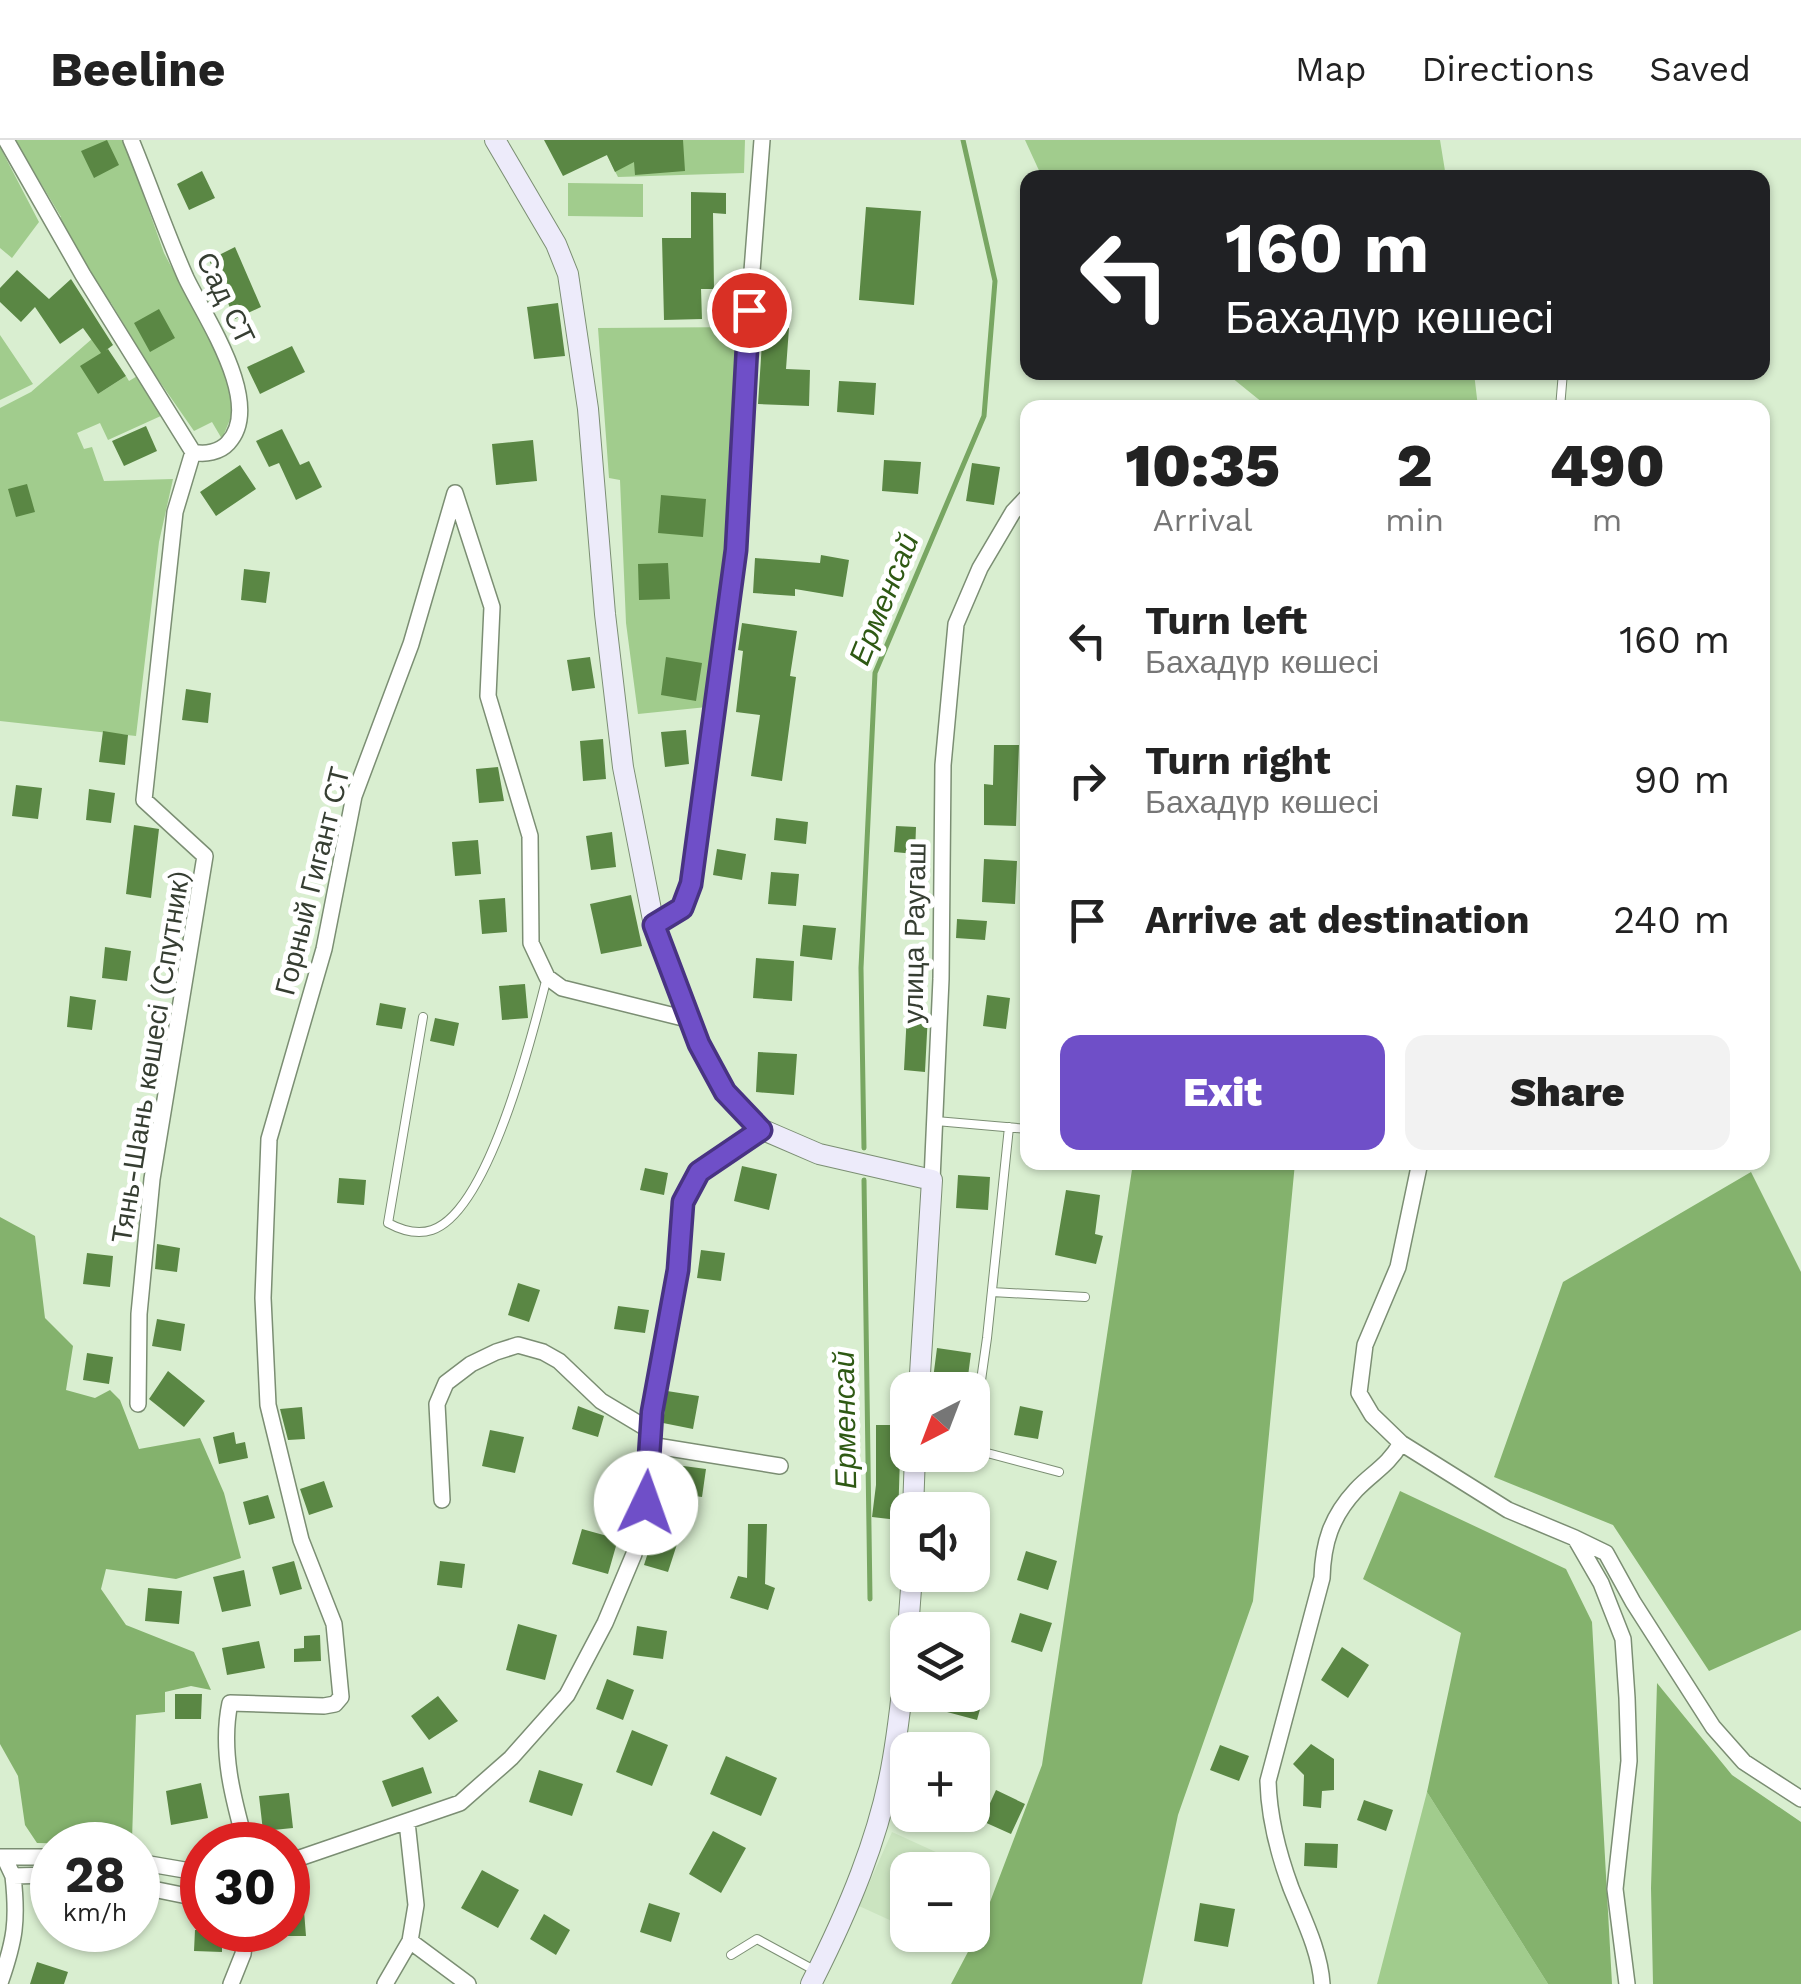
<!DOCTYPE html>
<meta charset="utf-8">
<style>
:root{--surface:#fff;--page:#f2f2f2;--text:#222;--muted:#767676;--line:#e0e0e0;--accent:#6f4fc8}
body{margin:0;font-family:"Work Sans",sans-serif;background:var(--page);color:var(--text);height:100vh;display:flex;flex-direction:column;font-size:38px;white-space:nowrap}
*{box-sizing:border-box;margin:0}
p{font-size:32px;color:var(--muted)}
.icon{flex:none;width:55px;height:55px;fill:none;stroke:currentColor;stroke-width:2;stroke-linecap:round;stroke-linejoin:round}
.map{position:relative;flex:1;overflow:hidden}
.panel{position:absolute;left:1020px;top:260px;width:750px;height:770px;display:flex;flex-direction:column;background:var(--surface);border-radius:20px;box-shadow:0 2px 8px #0004}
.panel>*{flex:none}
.guide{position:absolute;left:1020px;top:30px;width:750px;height:210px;border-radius:20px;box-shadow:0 2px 8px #0004;background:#202124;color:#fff;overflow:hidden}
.needle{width:65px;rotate:222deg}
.controls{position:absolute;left:890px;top:1232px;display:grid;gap:20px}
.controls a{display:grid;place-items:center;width:100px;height:100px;border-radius:20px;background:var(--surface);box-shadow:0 2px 8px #0004;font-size:50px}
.speed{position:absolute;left:30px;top:1682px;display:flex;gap:20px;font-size:50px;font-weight:700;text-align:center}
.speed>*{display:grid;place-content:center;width:130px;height:130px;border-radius:50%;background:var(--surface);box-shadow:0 2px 8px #0004;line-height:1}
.speed small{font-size:25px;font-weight:400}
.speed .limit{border:15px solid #d22;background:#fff;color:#111}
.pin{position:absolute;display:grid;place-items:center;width:85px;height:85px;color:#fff;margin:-42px;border:5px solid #fff;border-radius:50%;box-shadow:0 2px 10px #0007}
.me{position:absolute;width:110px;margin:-55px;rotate:3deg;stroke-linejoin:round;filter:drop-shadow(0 0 8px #0008)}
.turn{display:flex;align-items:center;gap:35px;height:210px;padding:0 40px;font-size:45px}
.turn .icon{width:130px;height:130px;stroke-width:2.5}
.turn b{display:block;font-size:70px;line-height:85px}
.eta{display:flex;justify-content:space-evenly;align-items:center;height:170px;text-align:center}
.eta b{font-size:60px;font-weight:800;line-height:70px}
.action{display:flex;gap:20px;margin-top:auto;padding:20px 40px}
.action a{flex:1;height:115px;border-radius:20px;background:var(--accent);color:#fff;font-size:40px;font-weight:800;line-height:115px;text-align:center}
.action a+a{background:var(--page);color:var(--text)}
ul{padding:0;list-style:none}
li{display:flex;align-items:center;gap:30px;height:140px;padding:0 40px}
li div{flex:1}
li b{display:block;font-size:38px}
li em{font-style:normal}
header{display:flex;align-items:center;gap:60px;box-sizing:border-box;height:140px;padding:0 50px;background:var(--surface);border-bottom:2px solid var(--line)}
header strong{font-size:48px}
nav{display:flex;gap:55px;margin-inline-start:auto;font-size:35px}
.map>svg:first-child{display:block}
.built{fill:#cbe4c0}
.green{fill:#a1cc8d}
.forest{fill:#84b26d}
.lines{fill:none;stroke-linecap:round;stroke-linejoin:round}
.stream{stroke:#78a662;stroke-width:5}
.building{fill:#5a8744}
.lane-casing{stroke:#7b8e73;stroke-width:10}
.street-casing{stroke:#7b8e73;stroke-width:18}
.secondary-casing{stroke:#7b8e73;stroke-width:22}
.lane{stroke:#fff;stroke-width:8}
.street{stroke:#fff;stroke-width:15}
.secondary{stroke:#edebfa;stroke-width:20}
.route-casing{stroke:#483382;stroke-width:25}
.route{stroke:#6f4fc8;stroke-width:18}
.labels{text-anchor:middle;stroke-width:10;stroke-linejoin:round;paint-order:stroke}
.street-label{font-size:28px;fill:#363e32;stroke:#fff}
.water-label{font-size:30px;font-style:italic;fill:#2e5913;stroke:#fff}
</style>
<header>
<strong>Beeline</strong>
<nav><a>Map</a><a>Directions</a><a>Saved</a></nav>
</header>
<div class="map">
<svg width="1801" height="1844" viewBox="0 0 1801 1844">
<rect width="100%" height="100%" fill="#d9eed0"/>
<path class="built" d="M892,1692L949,1718L943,1730H908L907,1788L859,1766Z"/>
<path class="green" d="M15,0H124L164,113L224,226L233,272L222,299L212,282L194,291L153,232L111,163L105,164L55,81L61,77Z
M599,0H745L744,33L618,37Z
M1025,0H1440L1446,37H1042Z
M0,7L39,82L12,118L0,108Z
M568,43L643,44V77L568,76Z
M744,187L728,415L707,567L638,574L626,483L620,340L609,338L598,188Z
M0,195L33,244L0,260Z
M93,198L103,212L98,254L126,236L129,241L139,235L163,275L108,300L100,283L77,293L84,309L92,307L104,341L173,339L159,402L136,596L0,581V268L31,252Z
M1226,233H1474L1478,267H1268Z
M1427,1652L1548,1844H1377Z"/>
<path class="forest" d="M1133,1023H1295L1253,1461L1178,1675L1142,1844H951L979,1791L1042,1625Z
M1751,1032L1801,1132V1490L1709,1531L1613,1385L1494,1337L1563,1142Z
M0,1077L35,1096L45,1178L73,1206L66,1250L95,1258L110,1250L120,1260L139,1309L200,1298L224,1353L241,1418L176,1439L106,1429L101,1449L126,1485L194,1512L211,1550L191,1546L165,1552V1572L136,1575L132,1700L126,1705L37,1703L25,1685L18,1636L0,1604Z
M1400,1351L1566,1429L1592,1482L1612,1844H1548L1427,1652L1461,1493L1363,1439Z
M1657,1543L1732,1635L1801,1682V1844H1653L1651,1748Z"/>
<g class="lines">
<path class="stream" d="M864,1008L861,828L875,533L984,276L995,141L963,0
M864,1040L870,1459"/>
</g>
<path class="building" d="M107,0L119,25L94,38L81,11Z
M544,0H683L685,31L635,35L634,22L615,32L607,15L563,36Z
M202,31L215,58L189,70L177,44Z
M691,52L726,53V74L713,73L714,149H701L702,179L664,180L662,98H691Z
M866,67L921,71L914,165L859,160Z
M235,107L261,167L235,179L209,120Z
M17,130L49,159L71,139L113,205L105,211L108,209L126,236L98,254L80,226L101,213L83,188L60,204L35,167L21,182L0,162V148Z
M558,163L565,216L534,219L527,167Z
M159,169L175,198L150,212L134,183Z
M763,187L789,188L786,229L810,230L809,266L758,264Z
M292,206L305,232L260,254L247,227Z
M839,241L876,243L874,275L837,272Z
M146,286L157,311L124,326L112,301Z
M282,289L300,325L309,321L322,347L296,360L279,323L269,327L256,301Z
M533,300L537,341L496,345L492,304Z
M884,320L921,322L918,354L882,351Z
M972,323L1000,327L994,365L966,361Z
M240,325L256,349L216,376L200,352Z
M27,344L35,372L16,377L8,349Z
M661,355L706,359L703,397L658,393Z
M821,415L849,420L843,457L795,449V456L753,453L755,418L820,423Z
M668,423L670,459L639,460L638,424Z
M244,429L270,432L266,463L241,460Z
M742,483L797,491L790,536L796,537L782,641L751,636L760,575L736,572L743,511L738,510Z
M590,517L595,548L572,551L567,520Z
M666,517L702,523L696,561L661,555Z
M186,549L211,553L208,583L182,580Z
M686,590L689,624L665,627L661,592Z
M103,591L128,595L125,625L99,622Z
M603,599L606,639L583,641L580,601Z
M994,605H1019L1016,686L984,685V644L993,645Z
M498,627L504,661L479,663L476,629Z
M16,645L42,648L38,679L12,676Z
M89,649L115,653L111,683L86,680Z
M776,678L808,682L806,704L774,700Z
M134,685L159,689L151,758L126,754Z
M896,686L916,687L915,714L894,712Z
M612,692L616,727L591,730L586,696Z
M478,700L481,734L455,736L452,702Z
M717,709L746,714L742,740L713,735Z
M984,719L1017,721L1015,764L982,762Z
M771,732L799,734L796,766L768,764Z
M631,755L642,806L601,814L590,764Z
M505,758L507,792L482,794L479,760Z
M957,779L987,781L985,800L956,798Z
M803,785L836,788L832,820L800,816Z
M105,807L131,811L127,841L102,838Z
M756,818L794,821L792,861L753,858Z
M525,844L528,878L502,880L499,846Z
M987,855L1010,858L1006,889L983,886Z
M70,856L96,860L92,890L67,887Z
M380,863L406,868L402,889L376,885Z
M907,873L928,874L925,932L904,930Z
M435,878L459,883L454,906L430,901Z
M758,912L797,914L794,955L756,952Z
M742,1026L777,1034L769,1070L734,1061Z
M645,1028L668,1033L664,1055L640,1050Z
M958,1035L990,1037L988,1070L956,1068Z
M339,1038L366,1040L364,1065L337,1063Z
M1066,1050L1100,1055L1095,1094L1103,1096L1096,1124L1055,1115Z
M157,1104L180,1108L177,1132L155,1129Z
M701,1110L725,1113L721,1141L697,1138Z
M87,1113L113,1116L110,1147L83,1144Z
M518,1143L540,1150L529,1182L508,1175Z
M618,1166L649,1170L645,1193L614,1189Z
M157,1179L185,1184L181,1211L152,1206Z
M937,1208L971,1213L967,1244L933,1239Z
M87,1213L113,1217L109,1244L83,1240Z
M168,1231L205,1261L184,1287L149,1259Z
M667,1251L699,1256L693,1289L663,1283Z
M578,1266L604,1276L598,1297L572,1289Z
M1020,1266L1043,1271L1038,1299L1014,1295Z
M302,1267L305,1299L288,1300L280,1269Z
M876,1285H901L898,1380L872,1377L876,1345Z
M490,1290L524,1297L515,1333L482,1326Z
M234,1292L236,1304L245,1302L248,1318L219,1324L213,1297Z
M676,1325L706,1329L702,1357L672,1353Z
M324,1341L333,1367L309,1375L300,1349Z
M268,1355L275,1378L249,1385L243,1362Z
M748,1384H767L765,1444L775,1448L768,1470L730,1458L738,1436L747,1438Z
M582,1389L618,1399L608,1434L572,1424Z
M654,1394L678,1401L668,1432L644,1425Z
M1026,1411L1057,1421L1048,1450L1017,1440Z
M294,1421L302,1449L280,1455L272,1427Z
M440,1421L465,1424L462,1448L437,1445Z
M244,1430L251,1466L222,1472L213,1437Z
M148,1448L182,1451L179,1484L145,1481Z
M1020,1473L1052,1483L1042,1512L1011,1502Z
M518,1484L557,1495L545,1540L506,1530Z
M637,1486L667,1491L663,1519L633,1515Z
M320,1495L321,1521L294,1522V1509L304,1508V1496Z
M259,1501L265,1528L227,1535L222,1508Z
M1342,1507L1369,1525L1348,1558L1321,1540Z
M607,1539L634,1550L623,1580L596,1569Z
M175,1554H202L201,1579H175Z
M952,1555H984L977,1580L947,1572Z
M438,1556L458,1581L429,1600L411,1576Z
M632,1590L668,1605L652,1646L616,1632Z
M1311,1604L1334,1619V1650L1322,1651L1321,1668L1303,1666L1304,1635L1293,1624Z
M1220,1605L1249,1616L1239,1641L1210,1630Z
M726,1616L777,1638L761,1676L710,1654Z
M423,1627L432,1653L392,1667L382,1641Z
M539,1630L583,1644L572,1676L529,1662Z
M201,1643L208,1678L171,1685L166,1651Z
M996,1650L1025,1664L1011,1694L982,1681Z
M289,1653L293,1688L263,1691L259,1656Z
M1364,1660L1393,1670L1386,1691L1357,1680Z
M713,1691L746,1708L721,1753L689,1734Z
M1305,1703L1338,1704L1337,1728L1304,1726Z
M482,1730L519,1750L498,1788L461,1768Z
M288,1758H303L306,1796H288Z
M649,1763L680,1773L671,1802L640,1792Z
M1200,1763L1235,1769L1228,1807L1194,1801Z
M544,1774L570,1790L556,1815L530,1799Z
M195,1790H222V1812L194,1811Z
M37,1822L68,1832L64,1844H30Z"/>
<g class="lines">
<defs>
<path id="lane" d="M1560,268L1563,232
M423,877L388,1083C401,1090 417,1095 432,1090C489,1071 533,893 547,837
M936,981L1028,989
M992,1152L1085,1157
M972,1304L987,1198L1009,987
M972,1309L1059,1332
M731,1815L757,1799L814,1830"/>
<path id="street" d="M6,0L83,135L193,312L175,372L144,660L205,716L152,1039L139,1174L138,1264
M131,0C150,46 166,93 186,138C204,176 265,264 228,303C220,312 205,315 193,312
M654,785L682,768L691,744L736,410L749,170L762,0
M1420,1022L1398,1127L1365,1205L1359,1253L1372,1275L1401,1303L1508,1370L1575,1398L1601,1443L1623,1499L1627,1558L1629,1621L1615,1749L1627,1844
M932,1040L941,839L943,625L956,484L980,428L1013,372L1028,356
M650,1305L780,1326
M442,1360L437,1264L446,1243L471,1224L496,1212L518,1205L543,1212L559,1221L601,1261L651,1291
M1575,1398L1606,1413L1633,1462L1713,1587L1744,1622L1801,1659
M246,1705C233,1659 220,1610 230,1563L324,1566L335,1564L341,1557L334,1484L301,1400L268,1265L263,1158L269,999L324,809L354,656L411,504L455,353L492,467L488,556L530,696L531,803L547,837L562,848L691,880
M0,1717H52
M4,1717L13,1736L52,1735
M138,1722L202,1733
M288,1722L460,1663L511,1618L567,1555L605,1483L634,1414L646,1363L652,1272L678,1130L683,1062L699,1032L761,989
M138,1746L202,1759
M410,1801L468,1844
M0,1843C15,1800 18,1781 13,1736
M231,1844L243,1814L246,1790
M385,1844L410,1801L416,1765L407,1682
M1322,1844C1320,1811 1303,1778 1291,1748C1278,1713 1269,1678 1268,1641L1322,1438C1323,1403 1331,1377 1356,1350C1373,1332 1388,1326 1401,1303"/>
<path id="secondary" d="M495,0L556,104L568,134L588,269L605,474L623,627L654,785L699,904L725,952L761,989L819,1014L932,1040L919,1250
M913,1370L915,1315
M908,1490L912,1435
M811,1844C847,1773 880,1697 893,1618C900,1578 904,1536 908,1495"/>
</defs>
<use href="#lane" class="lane-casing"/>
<use href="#street" class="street-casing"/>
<use href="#secondary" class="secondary-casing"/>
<use href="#lane" class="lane"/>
<use href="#street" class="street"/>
<use href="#secondary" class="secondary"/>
</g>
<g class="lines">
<defs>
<path id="route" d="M646,1363L652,1272L678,1130L683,1062L699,1032L761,990L725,952L699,904L654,785L682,768L691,744L736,410L749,170"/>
</defs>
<use href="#route" class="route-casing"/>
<use href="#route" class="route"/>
</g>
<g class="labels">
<g class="street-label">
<text transform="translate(226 158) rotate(64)" y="10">Сад СТ</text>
<text transform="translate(312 741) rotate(-76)" y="10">Горный Гигант СТ</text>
<text transform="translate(914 793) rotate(-89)" y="10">улица Раугаш</text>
<text transform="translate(150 917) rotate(-81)" y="10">Тянь-Шань көшесі (Спутник)</text>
</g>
<g class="water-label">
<text transform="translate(884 459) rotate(-68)" y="10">Ерменсай</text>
<text transform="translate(845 1280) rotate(-91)" y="10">Ерменсай</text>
</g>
</g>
</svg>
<div class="controls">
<a><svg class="needle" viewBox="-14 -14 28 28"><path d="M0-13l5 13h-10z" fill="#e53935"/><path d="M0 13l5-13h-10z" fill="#767676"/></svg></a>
<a><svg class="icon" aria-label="sound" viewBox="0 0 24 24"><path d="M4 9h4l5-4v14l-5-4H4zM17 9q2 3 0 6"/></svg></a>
<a><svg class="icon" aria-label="layers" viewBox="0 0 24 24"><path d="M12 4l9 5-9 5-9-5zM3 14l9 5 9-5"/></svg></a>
<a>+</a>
<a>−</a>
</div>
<div class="speed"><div>28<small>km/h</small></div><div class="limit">30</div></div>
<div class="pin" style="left:749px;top:170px;background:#d93025"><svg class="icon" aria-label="arrive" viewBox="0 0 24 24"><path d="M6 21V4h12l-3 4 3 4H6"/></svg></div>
<svg class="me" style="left:646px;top:1363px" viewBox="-20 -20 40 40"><circle r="19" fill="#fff"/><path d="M0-13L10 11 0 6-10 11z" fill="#6f4fc8"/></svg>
<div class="guide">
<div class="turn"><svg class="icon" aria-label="left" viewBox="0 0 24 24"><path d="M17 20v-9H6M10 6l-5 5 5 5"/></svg><div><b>160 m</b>Бахадүр көшесі</div></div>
</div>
<section class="panel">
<div class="eta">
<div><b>10:35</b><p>Arrival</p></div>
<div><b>2</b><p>min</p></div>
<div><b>490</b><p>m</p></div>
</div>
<ul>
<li><svg class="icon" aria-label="left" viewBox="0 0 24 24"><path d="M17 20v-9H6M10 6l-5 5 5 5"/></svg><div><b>Turn left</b><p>Бахадүр көшесі</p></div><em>160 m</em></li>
<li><svg class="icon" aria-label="right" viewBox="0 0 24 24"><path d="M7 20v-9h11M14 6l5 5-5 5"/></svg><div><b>Turn right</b><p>Бахадүр көшесі</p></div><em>90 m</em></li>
<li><svg class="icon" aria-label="arrive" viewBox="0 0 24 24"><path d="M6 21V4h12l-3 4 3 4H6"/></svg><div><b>Arrive at destination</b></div><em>240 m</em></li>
</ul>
<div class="action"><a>Exit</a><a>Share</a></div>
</section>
</div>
